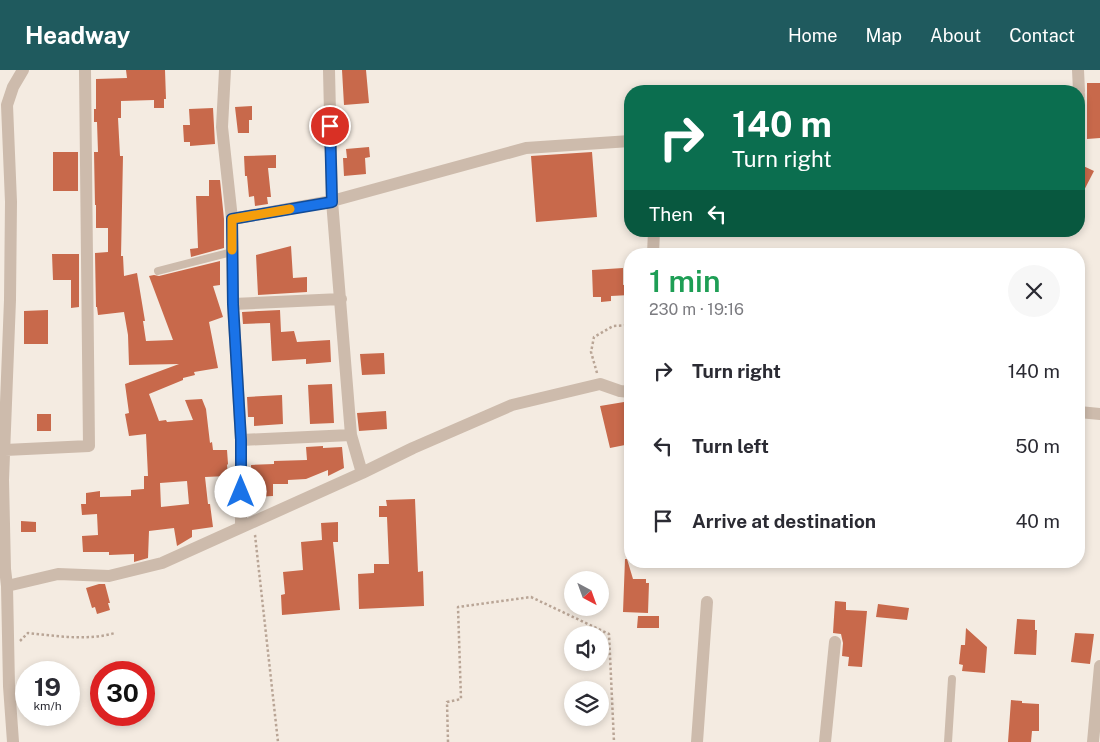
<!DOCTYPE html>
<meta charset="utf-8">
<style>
:root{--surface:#fff;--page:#f7f7f7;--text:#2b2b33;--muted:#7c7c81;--accent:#1f5a5e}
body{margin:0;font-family:"Public Sans",sans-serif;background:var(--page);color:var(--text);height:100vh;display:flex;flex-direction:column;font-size:19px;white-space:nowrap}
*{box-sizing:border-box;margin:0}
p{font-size:16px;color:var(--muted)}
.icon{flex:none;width:28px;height:28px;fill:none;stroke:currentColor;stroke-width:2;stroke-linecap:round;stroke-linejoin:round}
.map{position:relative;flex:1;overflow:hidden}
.details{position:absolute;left:624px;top:178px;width:461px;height:320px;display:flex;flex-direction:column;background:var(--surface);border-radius:20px;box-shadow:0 2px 8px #0003}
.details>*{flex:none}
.hud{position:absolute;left:624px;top:15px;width:461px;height:152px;border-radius:20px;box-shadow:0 2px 8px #0003;background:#0b6e4f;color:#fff;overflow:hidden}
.needle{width:32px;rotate:139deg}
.buttons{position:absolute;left:564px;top:501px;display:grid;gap:10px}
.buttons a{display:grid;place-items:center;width:45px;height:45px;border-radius:50%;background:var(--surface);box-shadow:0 2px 8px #0003;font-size:25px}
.speed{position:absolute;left:15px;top:591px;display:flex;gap:10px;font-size:25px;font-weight:700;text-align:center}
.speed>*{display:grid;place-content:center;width:65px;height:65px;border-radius:50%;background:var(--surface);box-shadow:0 2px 8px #0003;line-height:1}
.speed small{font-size:12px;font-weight:400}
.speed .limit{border:8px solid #d22;background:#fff;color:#111}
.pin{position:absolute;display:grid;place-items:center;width:42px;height:42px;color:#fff;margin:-21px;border:2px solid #fff;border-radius:50%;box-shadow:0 1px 5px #0007}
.me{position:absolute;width:55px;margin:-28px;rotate:0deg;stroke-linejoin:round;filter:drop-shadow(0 0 4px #0008)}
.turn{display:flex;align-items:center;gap:18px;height:105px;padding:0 25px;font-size:22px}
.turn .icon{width:65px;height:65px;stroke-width:2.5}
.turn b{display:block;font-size:35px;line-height:42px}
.then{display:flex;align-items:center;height:48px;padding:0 25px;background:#0003;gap:10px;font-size:19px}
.round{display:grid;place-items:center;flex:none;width:52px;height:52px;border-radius:26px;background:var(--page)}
.summary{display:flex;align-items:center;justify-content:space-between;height:85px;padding:0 25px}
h1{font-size:30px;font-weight:600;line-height:38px;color:#1e9e55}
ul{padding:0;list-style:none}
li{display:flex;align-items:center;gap:15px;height:75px;padding:0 25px}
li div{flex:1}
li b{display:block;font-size:19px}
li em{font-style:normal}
header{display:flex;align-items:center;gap:30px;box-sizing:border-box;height:70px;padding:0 25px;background:var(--accent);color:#fff}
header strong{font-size:24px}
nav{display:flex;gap:28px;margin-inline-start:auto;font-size:18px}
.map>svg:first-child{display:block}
.building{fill:#c8694b;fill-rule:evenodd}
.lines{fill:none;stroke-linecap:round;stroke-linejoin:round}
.path{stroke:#b9a596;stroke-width:2.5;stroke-dasharray:2.5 2.5;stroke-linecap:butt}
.lane{stroke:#cdbbac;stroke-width:8}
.street{stroke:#cdbbac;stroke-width:12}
.route-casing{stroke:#114b97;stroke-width:12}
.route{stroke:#1a73e8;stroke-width:9}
.slow{stroke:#f59e0b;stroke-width:9}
</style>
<header>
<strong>Headway</strong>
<nav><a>Home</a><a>Map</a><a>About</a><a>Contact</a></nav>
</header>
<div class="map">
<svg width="1100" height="672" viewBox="0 0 1100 672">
<rect width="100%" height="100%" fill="#f4ebe1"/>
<path class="building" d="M126,0H165L166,29H164V38H154V30L121,31V48H118L120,86H123L121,186H123L124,206L137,203L145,251H143L146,271L173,270L149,206L154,205L159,206L220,191V215L213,216L223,247L209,252L218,298L194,302L195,305L183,308V310L149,324L159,351L166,350L167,352L193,350L185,330L202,329L206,339L210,373L212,372L213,380H227L228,394L227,395L228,406L205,407L208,434H210L213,457L192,460V467L177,476L174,458L149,461L148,488L134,492V484L109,485V482H83L82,466L98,465L97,444L82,445L81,434H86V423L100,421V427L131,426V420L144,419V406H148L146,364L129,366L125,344L129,343L125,314L179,294L129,295L128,265L124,242L98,245L97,237H96L95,183L108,182V158H96V135H95L94,82H98L97,52H94V39H96V9L127,8ZM187,411L189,434L161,437L160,413Z
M342,0H366L369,33L344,35Z
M1087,13H1100V68L1087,69Z
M252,36V50H249V63H238L235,37Z
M213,38L215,74L190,76V72H184L183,55H190L189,39Z
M369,77L370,87L365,88L366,104L344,106L343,88H347L346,79Z
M53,82H78V121H53Z
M592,82L597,147L536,152L531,86Z
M276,85V98H268L271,127H267L268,134L255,136L254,126L249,127L247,106H245L244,86Z
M1079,94L1094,101L1079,130Z
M209,110H220L224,149V178L191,187L190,179L198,178L196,126H209Z
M291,176L293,208L307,207V222L258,225L256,185Z
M52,184H79V237L71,238V210H53Z
M623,198V215L630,214V225L611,226V231L601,232V227H593L592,200Z
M48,240V274H24V241Z
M280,240L281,262L294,261L297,272L330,270L331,292L306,294V289L272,291L270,253L243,254L242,242Z
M384,283L385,304L362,305L360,284Z
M332,314L334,353L310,354L308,315Z
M282,325L283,354L254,356V347H248L247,327Z
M630,331V374L610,378L600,336Z
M386,341L387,359L359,361L357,343Z
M37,344H51V361H37Z
M323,376V378L342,377L344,398L328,406V400L306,409L288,410V414H273V426L252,427L251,395L274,394V391L307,390L306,377Z
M415,429L418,502L423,501L424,536L359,539L358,504L374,503V494H389L387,447H379V436H387L386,430Z
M21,451L36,452V462H21Z
M338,452V472H333L340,540L282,545L281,525L285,524L283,502L303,500L301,472L322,470L321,453Z
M625,489H627L633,509H646V513H649L648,543L623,542Z
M99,514H105L110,533H108L110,540L97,544L95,537L92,538L86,518Z
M835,531L846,532V540L867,541L862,597L848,596L849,587L842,586L843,573L841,564L833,563Z
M878,534L909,538L907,550L876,547Z
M638,546H659V558H637Z
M1017,549L1035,550V560H1037L1036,585L1014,584Z
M966,558L987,577L985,603L962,601L963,595L959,594L961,575H965Z
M1075,563L1094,564L1090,594L1071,592Z
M1011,630L1022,631V633L1039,634V661H1032L1031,672H1008Z"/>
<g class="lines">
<path class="path" d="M597,303L591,282L594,267L613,256L630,255
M255,465L278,672
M20,571L28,563C56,566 87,571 115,563
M448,672L447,632L461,629L458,537L531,527L609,564L614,672"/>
<path class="lane" d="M158,201L232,182
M948,672L952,609"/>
<path class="street" d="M225,0L222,57L232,149L233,234L241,370V457
M329,0L332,131L351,365L362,403
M1078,0L1079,21
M1079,24V72
M232,149L332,131L526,78L630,71
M653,184L654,161
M233,234L341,229
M1079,342L1100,344
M241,370L351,365
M5,380L89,376L85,0
M7,516L58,504L109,506L162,493L362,403L413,378L512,335L600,314L620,321L630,322
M13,672L9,616L7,516L5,499L3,410L10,230L11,132L7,35L13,17L23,0
M697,672L707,532
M825,672L835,572
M1093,672L1100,596"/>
</g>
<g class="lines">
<defs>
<path id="route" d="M241,422V370L233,234L232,149L332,132L330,56"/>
</defs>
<use href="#route" class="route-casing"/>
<use href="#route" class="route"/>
<path class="slow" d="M232,180V149L290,139"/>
</g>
</svg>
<div class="buttons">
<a><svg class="needle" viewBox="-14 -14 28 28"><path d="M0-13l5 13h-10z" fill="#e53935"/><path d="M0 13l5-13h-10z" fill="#7c7c81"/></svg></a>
<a><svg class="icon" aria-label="sound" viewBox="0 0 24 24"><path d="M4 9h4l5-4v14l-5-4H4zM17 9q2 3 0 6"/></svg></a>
<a><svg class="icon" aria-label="layers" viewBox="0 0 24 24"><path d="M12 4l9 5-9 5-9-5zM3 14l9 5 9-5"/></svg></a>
</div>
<div class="speed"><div>19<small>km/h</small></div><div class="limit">30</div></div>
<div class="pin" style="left:330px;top:56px;background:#d93025"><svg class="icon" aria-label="arrive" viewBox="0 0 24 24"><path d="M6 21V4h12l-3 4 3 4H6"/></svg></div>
<svg class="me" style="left:241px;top:422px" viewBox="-20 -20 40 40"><circle r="19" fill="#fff"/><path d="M0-13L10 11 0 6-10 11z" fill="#1a73e8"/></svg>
<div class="hud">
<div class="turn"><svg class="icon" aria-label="right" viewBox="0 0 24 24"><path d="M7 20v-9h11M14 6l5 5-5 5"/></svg><div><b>140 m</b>Turn right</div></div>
<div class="then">Then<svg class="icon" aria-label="left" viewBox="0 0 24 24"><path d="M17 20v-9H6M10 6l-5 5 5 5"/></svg></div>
</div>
<section class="details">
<div class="summary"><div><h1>1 min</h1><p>230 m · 19:16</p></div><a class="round"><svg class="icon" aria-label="close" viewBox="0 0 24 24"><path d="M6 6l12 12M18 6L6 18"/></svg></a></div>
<ul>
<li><svg class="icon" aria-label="right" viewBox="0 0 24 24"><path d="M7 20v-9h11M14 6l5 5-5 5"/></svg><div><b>Turn right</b></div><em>140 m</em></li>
<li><svg class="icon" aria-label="left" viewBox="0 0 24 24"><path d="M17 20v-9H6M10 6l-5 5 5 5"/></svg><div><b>Turn left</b></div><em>50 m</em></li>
<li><svg class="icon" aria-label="arrive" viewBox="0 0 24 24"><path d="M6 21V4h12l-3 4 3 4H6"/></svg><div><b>Arrive at destination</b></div><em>40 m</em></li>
</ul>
</section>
</div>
